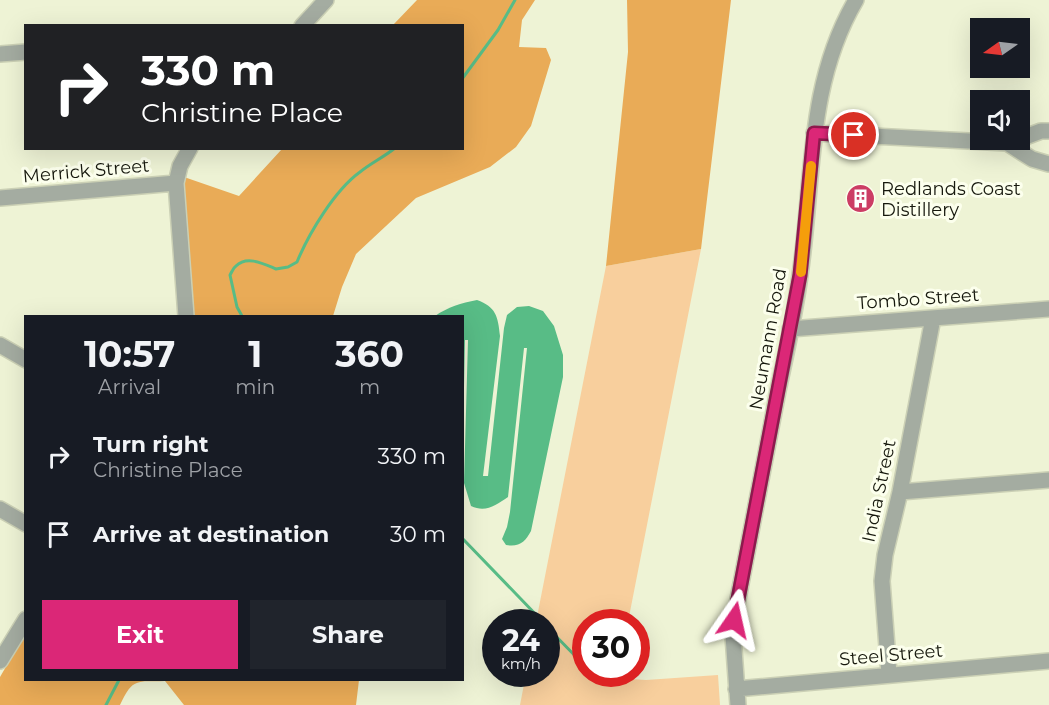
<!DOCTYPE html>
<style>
:root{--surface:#171b24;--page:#20242c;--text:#f1f3f6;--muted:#9ea1a6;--accent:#db2777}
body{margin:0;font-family:Montserrat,sans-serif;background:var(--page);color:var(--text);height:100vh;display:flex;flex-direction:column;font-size:22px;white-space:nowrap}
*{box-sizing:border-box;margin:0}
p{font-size:20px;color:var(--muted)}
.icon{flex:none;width:33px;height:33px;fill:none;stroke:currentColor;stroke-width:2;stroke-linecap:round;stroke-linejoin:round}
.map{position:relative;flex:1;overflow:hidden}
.panel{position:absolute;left:24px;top:315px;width:440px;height:366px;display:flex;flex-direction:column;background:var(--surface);border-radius:0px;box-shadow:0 6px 24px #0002}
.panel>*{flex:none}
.banner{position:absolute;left:24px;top:24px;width:440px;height:126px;border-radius:0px;box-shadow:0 6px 24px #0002;background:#202124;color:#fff;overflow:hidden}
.needle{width:39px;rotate:256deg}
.controls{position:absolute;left:970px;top:18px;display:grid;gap:12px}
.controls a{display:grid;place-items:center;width:60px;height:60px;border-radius:0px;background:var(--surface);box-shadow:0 6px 24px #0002;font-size:30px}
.speed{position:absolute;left:482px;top:609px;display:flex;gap:12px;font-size:30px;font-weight:700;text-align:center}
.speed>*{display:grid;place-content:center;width:78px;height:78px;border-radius:50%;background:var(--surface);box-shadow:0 6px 24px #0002;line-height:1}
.speed small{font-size:15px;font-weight:400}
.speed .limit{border:9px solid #d22;background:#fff;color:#111}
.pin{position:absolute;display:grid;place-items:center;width:51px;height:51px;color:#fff;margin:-26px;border:3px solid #fff;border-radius:50%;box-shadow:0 2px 6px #0007}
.me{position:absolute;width:66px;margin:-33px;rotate:11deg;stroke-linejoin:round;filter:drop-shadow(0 0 4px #0008)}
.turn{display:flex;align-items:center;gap:21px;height:126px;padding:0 18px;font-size:27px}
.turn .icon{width:78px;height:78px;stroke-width:2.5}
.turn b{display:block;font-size:42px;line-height:51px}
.eta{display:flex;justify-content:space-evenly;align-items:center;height:102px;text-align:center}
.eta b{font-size:36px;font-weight:700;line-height:42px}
.action{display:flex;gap:12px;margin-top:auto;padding:12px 18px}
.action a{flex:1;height:69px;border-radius:0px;background:var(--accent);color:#fff;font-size:24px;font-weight:700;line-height:69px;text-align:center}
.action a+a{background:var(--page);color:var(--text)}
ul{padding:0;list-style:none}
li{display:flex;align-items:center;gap:18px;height:78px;padding:0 18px}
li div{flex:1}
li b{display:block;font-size:22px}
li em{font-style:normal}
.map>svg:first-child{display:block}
.green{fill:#f8cf9d}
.forest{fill:#e9ab57}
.water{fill:#58bc86}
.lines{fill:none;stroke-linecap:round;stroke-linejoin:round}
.stream{stroke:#58bc86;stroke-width:3}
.minor-casing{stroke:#cbd0b5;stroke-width:18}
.minor{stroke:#a4aca1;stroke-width:15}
.route-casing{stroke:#8e194d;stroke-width:15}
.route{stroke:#db2777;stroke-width:10}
.slow{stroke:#f59e0b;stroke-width:10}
.labels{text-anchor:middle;stroke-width:6;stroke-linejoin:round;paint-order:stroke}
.street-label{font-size:18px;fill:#16180d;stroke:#fcffed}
.poi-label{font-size:18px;fill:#16180d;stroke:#fcffed;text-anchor:start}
</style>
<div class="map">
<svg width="1049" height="705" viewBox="0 0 1049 705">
<rect width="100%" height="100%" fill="#eef3d5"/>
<path class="green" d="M701,249L628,622H585V674H619L631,679L646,680L718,675L720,705H520L526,674H546V622H536L606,266Z"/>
<path class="forest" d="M417,0H535L522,20L519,47L546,48L551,60L531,126L516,147L490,167L416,198L356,254L342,287L333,316H193L182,184L184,177L239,196L282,149L462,148V26L393,25Z
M627,0H731L701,249L606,266L628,52Z
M25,634L26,680H359L356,705H184L165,681C137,682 133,677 120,705H0V677Z"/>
<path class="water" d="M477,300C496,307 498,316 500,336L483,476H488L504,328L507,315L517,307L529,306L543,311L554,326L563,355V377L531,531C525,542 520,547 506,545L502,539L507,527L510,512L527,348H524L508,497C496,505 486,513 471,506L464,483L468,340H465L462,483V316H435C448,307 461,303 477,300Z"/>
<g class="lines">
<path class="stream" d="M462,79L498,30L515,0
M242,316L237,307L230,275C232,272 233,268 236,266C247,255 264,264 276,269L288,267L297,262C309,233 335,190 360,172C371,163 384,157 395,148
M462,538L543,622
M546,626L585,666
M106,705L119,680"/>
<defs>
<path id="minor" d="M302,26L326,0
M0,54L26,52
M814,133L1007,143
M1020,139L1041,131H1049
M1018,140L1007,143L1032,159L1049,164
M0,198L176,183
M186,316L176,183L180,166L190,148
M790,329L1049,309
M0,345L26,360
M900,492L1049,480
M0,509L26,524
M0,661L26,619
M889,674L882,581L885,555L900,492L933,318
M736,689L1049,661
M738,705L733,636L734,620C749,544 763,467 778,391C786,353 795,314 800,275C814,181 806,85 856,0"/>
</defs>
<use href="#minor" class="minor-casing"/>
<use href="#minor" class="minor"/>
</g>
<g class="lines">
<defs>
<path id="route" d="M734,620L800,275L814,133L854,135"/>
</defs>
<use href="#route" class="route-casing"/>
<use href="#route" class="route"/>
<path class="slow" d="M801,272L811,166"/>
</g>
<defs>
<symbol id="building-disc" viewBox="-11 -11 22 22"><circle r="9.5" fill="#cc3d65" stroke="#fcffed"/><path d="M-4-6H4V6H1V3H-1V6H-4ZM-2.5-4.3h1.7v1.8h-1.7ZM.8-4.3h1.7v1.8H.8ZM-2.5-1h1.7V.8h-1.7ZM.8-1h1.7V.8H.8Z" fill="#fff"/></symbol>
</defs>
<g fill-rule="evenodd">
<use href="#building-disc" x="844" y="182" width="33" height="33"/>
</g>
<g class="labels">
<g class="street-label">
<text transform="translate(86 171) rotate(-5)" y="6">Merrick Street</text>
<text transform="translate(918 299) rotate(-4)" y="6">Tombo Street</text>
<text transform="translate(768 339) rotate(-80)" y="6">Neumann Road</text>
<text transform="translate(879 491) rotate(-78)" y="6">India Street</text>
<text transform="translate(891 655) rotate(-5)" y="6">Steel Street</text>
</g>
<g class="poi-label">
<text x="881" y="195">Redlands Coast<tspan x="881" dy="21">Distillery</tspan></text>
</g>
</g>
</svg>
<div class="controls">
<a><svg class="needle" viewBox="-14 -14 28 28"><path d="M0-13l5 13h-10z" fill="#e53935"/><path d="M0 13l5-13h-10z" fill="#9ea1a6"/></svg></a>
<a><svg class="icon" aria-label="sound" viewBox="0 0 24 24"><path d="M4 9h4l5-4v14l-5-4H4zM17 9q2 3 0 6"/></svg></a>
</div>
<div class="speed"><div>24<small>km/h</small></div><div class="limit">30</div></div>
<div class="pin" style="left:854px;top:135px;background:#d93025"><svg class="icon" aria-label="arrive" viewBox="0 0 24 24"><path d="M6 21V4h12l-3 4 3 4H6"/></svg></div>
<svg class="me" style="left:734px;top:620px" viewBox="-20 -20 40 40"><path d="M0-17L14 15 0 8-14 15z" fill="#db2777" stroke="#fff" stroke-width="4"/></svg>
<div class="banner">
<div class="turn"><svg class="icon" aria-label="right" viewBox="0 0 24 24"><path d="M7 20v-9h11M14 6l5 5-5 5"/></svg><div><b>330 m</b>Christine Place</div></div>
</div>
<section class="panel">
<div class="eta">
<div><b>10:57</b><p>Arrival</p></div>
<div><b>1</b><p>min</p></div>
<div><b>360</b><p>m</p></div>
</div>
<ul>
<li><svg class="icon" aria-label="right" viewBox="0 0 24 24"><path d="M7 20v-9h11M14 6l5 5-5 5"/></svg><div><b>Turn right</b><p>Christine Place</p></div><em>330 m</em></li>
<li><svg class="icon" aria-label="arrive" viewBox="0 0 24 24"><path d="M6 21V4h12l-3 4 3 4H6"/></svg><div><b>Arrive at destination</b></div><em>30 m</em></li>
</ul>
<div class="action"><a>Exit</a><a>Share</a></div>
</section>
</div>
